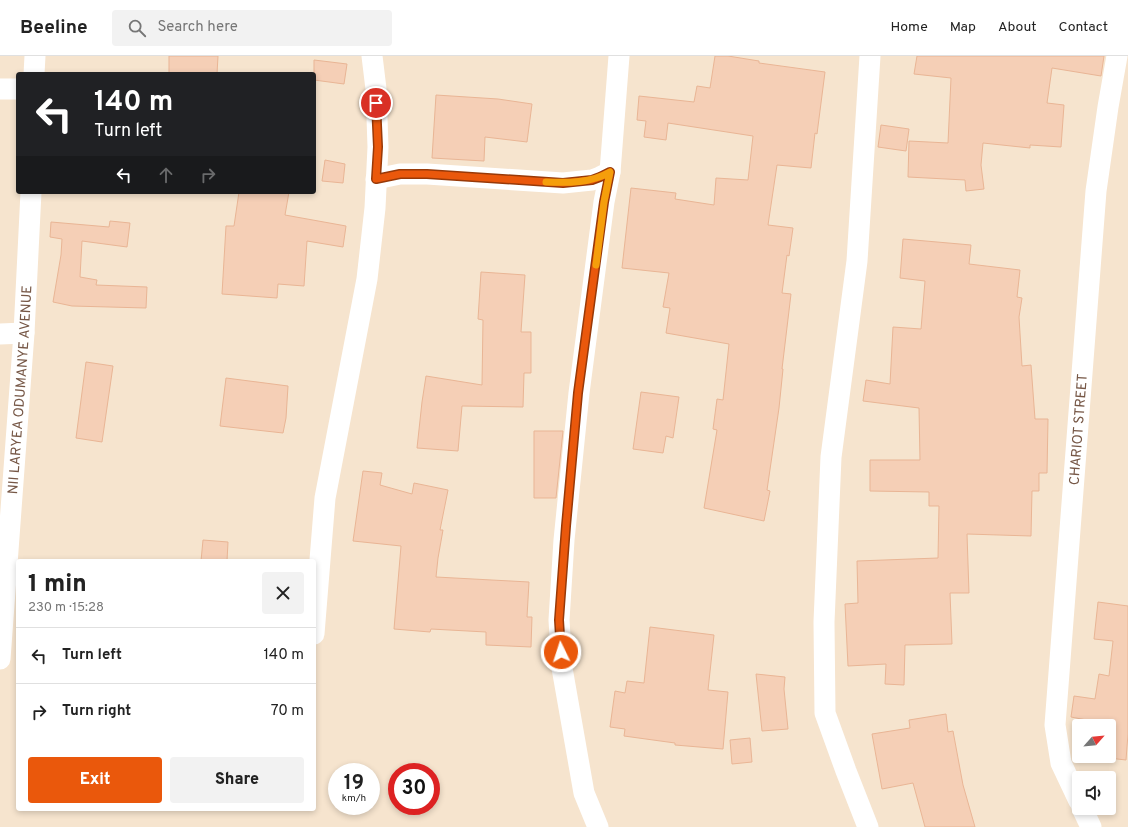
<!DOCTYPE html>
<meta charset="utf-8">
<style>
:root{--surface:#fff;--page:#f2f2f2;--text:#222;--muted:#767676;--line:#e0e0e0;--accent:#ea580c}
body{margin:0;font-family:Overpass,sans-serif;background:var(--page);color:var(--text);height:100vh;display:flex;flex-direction:column;font-size:15px;white-space:nowrap}
*{box-sizing:border-box;margin:0}
p{font-size:13px;color:var(--muted)}
.icon{flex:none;width:22px;height:22px;fill:none;stroke:currentColor;stroke-width:2;stroke-linecap:round;stroke-linejoin:round}
.map{position:relative;flex:1;overflow:hidden}
.side{position:absolute;left:16px;top:503px;width:300px;height:252px;display:flex;flex-direction:column;background:var(--surface);border-radius:4px;box-shadow:0 2px 6px #0003}
.side>*{flex:none}
.guide{position:absolute;left:16px;top:16px;width:300px;height:122px;border-radius:4px;box-shadow:0 2px 6px #0003;background:#202124;color:#fff;overflow:hidden}
.needle{width:26px;rotate:63deg}
.buttons{position:absolute;left:1072px;top:663px;display:grid;gap:8px}
.buttons a{display:grid;place-items:center;width:44px;height:44px;border-radius:4px;background:var(--surface);box-shadow:0 2px 6px #0003;font-size:20px}
.speed{position:absolute;left:328px;top:707px;display:flex;gap:8px;font-size:20px;font-weight:700;text-align:center}
.speed>*{display:grid;place-content:center;width:52px;height:52px;border-radius:50%;background:var(--surface);box-shadow:0 2px 6px #0003;line-height:1}
.speed small{font-size:10px;font-weight:400}
.speed .limit{border:6px solid #d22;background:#fff;color:#111}
.pin{position:absolute;display:grid;place-items:center;width:34px;height:34px;color:#fff;margin:-17px;border:2px solid #fff;border-radius:50%;box-shadow:0 1px 4px #0007}
.me{position:absolute;width:44px;margin:-22px;rotate:356deg;stroke-linejoin:round;filter:drop-shadow(0 0 3px #0008)}
.turn{display:flex;align-items:center;gap:14px;height:84px;padding:0 12px;font-size:18px}
.turn .icon{width:52px;height:52px;stroke-width:2.5}
.turn b{display:block;font-size:28px;line-height:34px}
.lanes{display:flex;align-items:center;height:38px;padding:0 12px;background:#0003;justify-content:center;gap:20px;direction:ltr}
.lanes .off{opacity:.35}
.round{display:grid;place-items:center;flex:none;width:42px;height:42px;border-radius:4px;background:var(--page)}
.overview{display:flex;align-items:center;justify-content:space-between;height:68px;padding:0 12px}
h1{font-size:24px;font-weight:800;line-height:30px}
.action{display:flex;gap:8px;margin-top:auto;padding:8px 12px}
.action a{flex:1;height:46px;border-radius:4px;background:var(--accent);color:#fff;font-size:16px;font-weight:800;line-height:46px;text-align:center}
.action a+a{background:var(--page);color:var(--text)}
ul{padding:0;list-style:none}
li{display:flex;align-items:center;gap:12px;height:56px;padding:0 12px;border-top:1px solid var(--line)}
li div{flex:1}
li b{display:block;font-size:15px}
li em{font-style:normal}
header{display:flex;align-items:center;gap:24px;box-sizing:border-box;height:56px;padding:0 20px;background:var(--surface);border-bottom:1px solid var(--line)}
header strong{font-size:19px}
nav{display:flex;gap:22px;margin-inline-start:auto;font-size:14px}
.search{width:280px;height:36px;background:var(--page);display:flex;align-items:center;gap:10px;box-sizing:border-box;padding:0 14px;border-radius:4px;color:var(--muted);font-size:15px}
.map>svg:first-child{display:block}
.residential{fill:#f6e4ce;fill-rule:evenodd}
.building{fill:#f5cfb6;stroke:#e9b595}
.lines{fill:none;stroke-linecap:round;stroke-linejoin:round}
.street{stroke:#fff;stroke-width:21}
.route-casing{stroke:#983908;stroke-width:10}
.route{stroke:#ea580c;stroke-width:7}
.slow{stroke:#f59e0b;stroke-width:7}
.labels{text-anchor:middle;stroke-width:3;stroke-linejoin:round;paint-order:stroke}
.street-label{font-size:14px;fill:#765746;stroke:#fff6e8}
</style>
<header>
<strong>Beeline</strong>
<div class="search"><svg class="icon" aria-label="search" viewBox="0 0 24 24"><circle cx="10" cy="10" r="6"/><path d="M15 15l6 6"/></svg>Search here</div>
<nav><a>Home</a><a>Map</a><a>About</a><a>Contact</a></nav>
</header>
<div class="map">
<svg width="1128" height="771" viewBox="0 0 1128 771">
<rect width="100%" height="100%" fill="#fef2e0"/>
<path class="residential" d="M0,0H1128V771H0ZM18,18H314V136H18ZM18,505H314V753H18ZM1079,670H1109V700H1079ZM337,716H371V750H337ZM397,716H431V750H397ZM1079,722H1109V752H1079Z"/>
<path class="building" d="M169,0H218L217,18H169Z
M715,0H728L759,5V7L825,16L817,78L815,77L811,112L777,109L768,169L793,172L789,200L787,199L782,237L791,238L782,313H783L779,352L767,434L770,435L764,465L704,452L717,374L713,373L717,343L723,344L729,288L666,277L670,252L663,251L669,217L622,212L631,132L676,137L675,143L714,149L716,122L748,124L753,80L668,67L666,84L644,81L646,65L637,64L639,40L694,46L697,30L710,32Z
M917,0H1104L1101,20L1052,12L1047,47L1064,49L1061,91L1030,89V92L983,87L981,109L984,133L966,135L965,124L908,121L909,85L948,87L951,22L914,18Z
M314,4L347,8L344,28L314,24Z
M436,39L498,43L532,48L527,86L485,81L484,105L432,102Z
M881,69L909,73L906,95L878,91Z
M325,104L345,108L343,127L322,125Z
M239,136H289L285,159L346,170L343,191L307,185L304,230L278,228L277,242L222,238L226,170H234Z
M110,165L130,167L127,191L82,185L80,221L97,224L96,229L147,231L146,252L72,250L53,246L61,199L62,183L50,181L51,166L109,171Z
M903,183L971,189L969,208L1020,214L1017,241L1022,242L1019,261L1022,310L1031,309L1035,363H1048L1047,417H1039V435H1032L1031,480L967,478L969,537H950L952,588L905,589L904,629L885,628L886,608L848,610L845,548L858,547L857,505L938,502L939,450H929V436L870,435V404H920L919,352L863,345L866,324L890,328L893,271L921,273L925,225L900,222Z
M481,216L525,219L521,276H531V317H524L523,351L462,350L458,395L417,392L422,346L426,320L482,329L483,264L478,263Z
M86,306L113,310L102,386L76,382Z
M226,322L288,330L286,362L283,377L220,370Z
M641,336L679,341L673,382L666,380L663,397L633,393Z
M534,375H563L556,442H534Z
M363,415L382,417L380,429L412,438L414,427L448,434L440,474H443L438,502L436,521L529,526L527,561H532L531,591L486,589V576L431,573L430,576L394,573L401,490L353,485Z
M203,484L228,486L227,505H201Z
M1098,546L1128,550V678L1126,704L1100,701V700H1109V670H1102V667L1071,661L1074,640L1095,643L1099,618L1109,620L1113,585L1094,583Z
M650,571L714,579L708,634L728,636L723,693L675,689V687L624,680L625,673L610,671L615,635L625,637L627,625L644,627Z
M756,618L785,621L784,633L788,673L762,675Z
M946,658L948,676L953,675L963,729L975,771H925L913,727L882,733L872,678L910,672L909,664Z
M750,682L752,706L732,708L730,684Z"/>
<g class="lines">
<g class="street">
<path d="M34,18L35,0"/>
<path d="M0,33H18"/>
<path d="M376,123L400,118H427L563,127L592,124L600,121L610,116"/>
<path d="M0,278L24,277"/>
<path d="M314,578L325,442L367,223L375,152L378,91L376,33L372,0"/>
<path id="s1" d="M0,603L24,277L31,136"/>
<path id="s2" d="M1079,745L1061,707L1055,669L1096,135L1108,51L1117,0"/>
<path d="M1082,752L1091,771"/>
<path d="M598,771L584,737L562,612L559,564L564,484L579,337L604,146L610,116L619,0"/>
<path d="M868,771L846,715L825,657L824,566L831,401L857,205L870,0"/>
</g>
</g>
<g class="lines">
<defs>
<path id="route" d="M376,47L378,91L376,123L400,118H427L563,127L592,124L600,121L610,116L604,146L578,337L566,470L559,564L561,596"/>
</defs>
<use href="#route" class="route-casing"/>
<use href="#route" class="route"/>
<path class="slow" d="M546,126C568,127 591,127 610,116L604,146L596,209"/>
</g>
<g class="labels">
<g class="street-label">
<text dy="5" stroke="none"><textPath href="#s1" startOffset="270">NII LARYEA ODUMANYE AVENUE</textPath></text>
<text dy="5" stroke="none"><textPath href="#s2" startOffset="377">CHARIOT STREET</textPath></text>
</g>
</g>
</svg>
<div class="buttons">
<a><svg class="needle" viewBox="-14 -14 28 28"><path d="M0-13l5 13h-10z" fill="#e53935"/><path d="M0 13l5-13h-10z" fill="#767676"/></svg></a>
<a><svg class="icon" aria-label="sound" viewBox="0 0 24 24"><path d="M4 9h4l5-4v14l-5-4H4zM17 9q2 3 0 6"/></svg></a>
</div>
<div class="speed"><div>19<small>km/h</small></div><div class="limit">30</div></div>
<div class="pin" style="left:376px;top:47px;background:#d93025"><svg class="icon" aria-label="arrive" viewBox="0 0 24 24"><path d="M6 21V4h12l-3 4 3 4H6"/></svg></div>
<svg class="me" style="left:561px;top:596px" viewBox="-20 -20 40 40"><circle r="17" fill="#ea580c" stroke="#fff" stroke-width="3"/><path d="M0-11L8 9 0 5-8 9z" fill="#fff"/></svg>
<div class="guide">
<div class="turn"><svg class="icon" aria-label="left" viewBox="0 0 24 24"><path d="M17 20v-9H6M10 6l-5 5 5 5"/></svg><div><b>140 m</b>Turn left</div></div>
<div class="lanes"><svg class="icon" aria-label="left" viewBox="0 0 24 24"><path d="M17 20v-9H6M10 6l-5 5 5 5"/></svg><svg class="icon off" aria-label="ahead" viewBox="0 0 24 24"><path d="M12 20V5M6 11l6-6 6 6"/></svg><svg class="icon off" aria-label="right" viewBox="0 0 24 24"><path d="M7 20v-9h11M14 6l5 5-5 5"/></svg></div>
</div>
<section class="side">
<div class="overview"><div><h1>1 min</h1><p>230 m · 15:28</p></div><a class="round"><svg class="icon" aria-label="close" viewBox="0 0 24 24"><path d="M6 6l12 12M18 6L6 18"/></svg></a></div>
<ul>
<li><svg class="icon" aria-label="left" viewBox="0 0 24 24"><path d="M17 20v-9H6M10 6l-5 5 5 5"/></svg><div><b>Turn left</b></div><em>140 m</em></li>
<li><svg class="icon" aria-label="right" viewBox="0 0 24 24"><path d="M7 20v-9h11M14 6l5 5-5 5"/></svg><div><b>Turn right</b></div><em>70 m</em></li>
</ul>
<div class="action"><a>Exit</a><a>Share</a></div>
</section>
</div>
